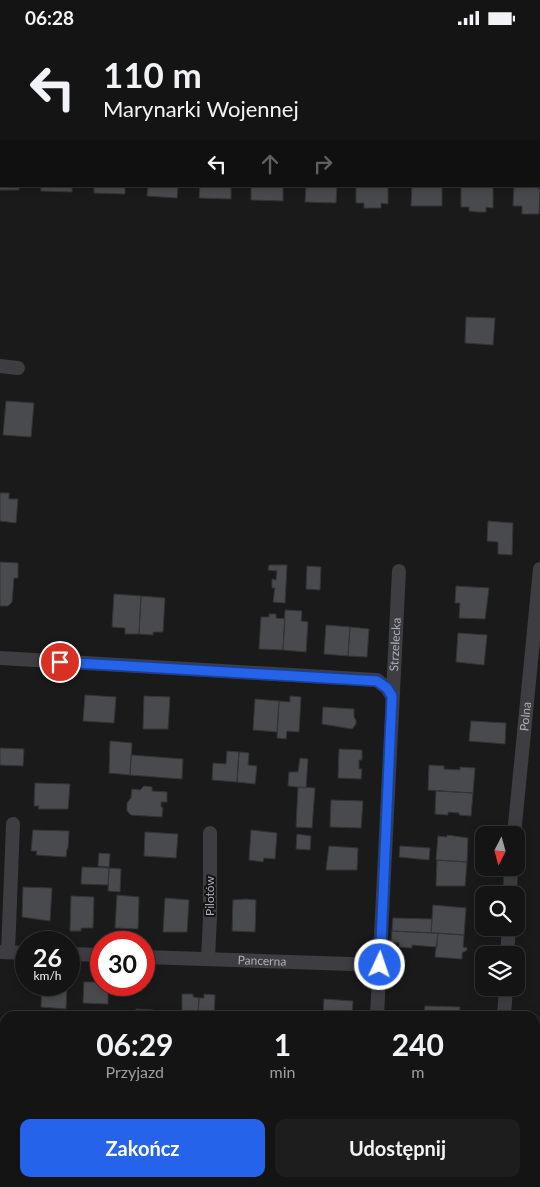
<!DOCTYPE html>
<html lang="pl">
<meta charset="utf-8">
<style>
:root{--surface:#141414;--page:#1d1d1d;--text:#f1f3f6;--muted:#9d9ea0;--line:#333334;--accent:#2563eb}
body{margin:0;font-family:Lato,sans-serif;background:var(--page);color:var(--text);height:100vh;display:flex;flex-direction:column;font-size:19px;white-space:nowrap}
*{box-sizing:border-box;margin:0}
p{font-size:16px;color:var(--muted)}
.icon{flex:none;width:28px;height:28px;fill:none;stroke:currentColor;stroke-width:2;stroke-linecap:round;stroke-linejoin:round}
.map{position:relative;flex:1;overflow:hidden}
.side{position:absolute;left:0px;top:976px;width:540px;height:176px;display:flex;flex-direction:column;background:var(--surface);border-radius:15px 15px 0 0;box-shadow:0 2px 8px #0003,0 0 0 1px var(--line)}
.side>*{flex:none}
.banner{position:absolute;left:0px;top:0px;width:540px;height:152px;box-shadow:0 2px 8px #0003,0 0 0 1px var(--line);background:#141414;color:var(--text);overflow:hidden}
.needle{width:32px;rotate:186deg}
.controls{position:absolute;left:475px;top:791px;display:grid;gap:10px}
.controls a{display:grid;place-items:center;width:50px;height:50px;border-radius:10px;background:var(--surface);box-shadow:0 2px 8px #0003,0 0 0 1px var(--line);font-size:25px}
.speed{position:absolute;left:15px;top:896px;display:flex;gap:10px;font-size:25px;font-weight:700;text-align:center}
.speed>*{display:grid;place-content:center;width:65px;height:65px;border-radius:50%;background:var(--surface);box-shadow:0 2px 8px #0003,0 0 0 1px var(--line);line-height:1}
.speed small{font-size:12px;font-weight:400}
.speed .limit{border:8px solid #d22;background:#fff;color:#111}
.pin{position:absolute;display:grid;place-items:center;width:42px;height:42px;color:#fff;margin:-21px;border:2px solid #fff;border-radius:50%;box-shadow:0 1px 5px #0007}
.me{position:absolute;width:55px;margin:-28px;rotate:3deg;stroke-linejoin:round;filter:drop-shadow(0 0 4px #0008)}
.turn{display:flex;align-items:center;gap:18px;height:105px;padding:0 20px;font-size:22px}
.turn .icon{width:65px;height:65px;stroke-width:2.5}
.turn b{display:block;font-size:35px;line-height:42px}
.lanes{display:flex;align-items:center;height:48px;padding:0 20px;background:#0003;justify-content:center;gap:25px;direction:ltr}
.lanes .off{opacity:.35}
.eta{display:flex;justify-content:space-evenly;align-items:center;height:85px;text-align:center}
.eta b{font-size:30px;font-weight:700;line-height:35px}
.button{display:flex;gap:10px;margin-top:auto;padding:10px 20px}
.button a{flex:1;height:58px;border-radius:10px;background:var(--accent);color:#fff;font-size:20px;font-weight:700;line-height:58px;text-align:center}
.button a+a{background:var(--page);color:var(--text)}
.status{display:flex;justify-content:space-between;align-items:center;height:35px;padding:0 25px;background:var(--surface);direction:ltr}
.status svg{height:14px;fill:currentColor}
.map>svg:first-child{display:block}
.building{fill:#494a4d;stroke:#343437}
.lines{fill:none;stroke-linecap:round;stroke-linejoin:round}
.street{stroke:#3d3d42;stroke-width:14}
.route-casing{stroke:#184099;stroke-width:12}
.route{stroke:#2563eb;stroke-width:9}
.labels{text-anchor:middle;stroke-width:4;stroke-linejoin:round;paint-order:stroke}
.street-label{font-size:12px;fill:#adb0b9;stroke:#151516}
</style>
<div class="status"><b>06:28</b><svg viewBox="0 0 49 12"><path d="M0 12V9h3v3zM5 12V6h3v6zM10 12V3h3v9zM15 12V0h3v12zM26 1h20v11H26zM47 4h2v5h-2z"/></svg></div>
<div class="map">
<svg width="540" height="1152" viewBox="0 0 540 1152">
<rect width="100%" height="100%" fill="#1a1a1b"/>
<path class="building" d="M0,136L1,151H19V155H0Z
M41,151H72V157L41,156Z
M94,151H125V159L94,158Z
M148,151H178L177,163L147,161Z
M200,151H231V164L199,163Z
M251,151H283V166L251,165Z
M306,151H337L336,168L305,167Z
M356,151H388V169L381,168V173H364V168H356Z
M412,151H442V171H411Z
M461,151L493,152V173L486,172V177H477L469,176V172H461Z
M514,151H538V154H540L539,179H522V171H513Z
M466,282L495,283L493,310L465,308Z
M6,366L34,368L31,402L3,400Z
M0,458H9V464H18L16,488L0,486Z
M488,486L513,488L512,520L498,519V507L487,506Z
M0,527L18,528V543H14L12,567L8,571H0Z
M269,530H287L285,568L273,567L275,553H272V544L276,545L277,536L268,535Z
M307,531L321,532L320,555L306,554Z
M456,551L489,553L485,584L459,583L460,568H455Z
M114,559L141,561L139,599H125V593L112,592Z
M141,561L165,563L163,597H153V600L139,599Z
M285,575L302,576L301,586L308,587L306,617L283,615Z
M269,579H276V583L285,584L283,615L259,614L261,582H269Z
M326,590L350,592L348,621L324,619Z
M350,592L369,594L367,622L348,621Z
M458,598L487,600L484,630L456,627Z
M85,660L116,662L114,688L83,686Z
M144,661L170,662L168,694H143Z
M290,661L301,662L299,697L287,696L286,704L277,703L279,666L290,667Z
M255,664L279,666L277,697L253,695Z
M323,672L354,674V682L356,685V689L352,694L322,689Z
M471,686L506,688L505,709L469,706Z
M110,706L132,708L130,740L109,738Z
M0,713L24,714L23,731L0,730Z
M339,714L362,715V725H359V734H362L361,744L338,743Z
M227,716L239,717L237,747L212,745L213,728L226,729Z
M239,717L249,718L248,730L257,731L255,749L237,747Z
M131,720L183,724L182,744L130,740Z
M300,723L308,724L306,753L288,751L289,737H298Z
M429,730L444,731V734L460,735V732L475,733L473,758L428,755Z
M35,748L70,749L68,774H38L39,771H34Z
M144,751L152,752V756L167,757V767H161V772L163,773L162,782L131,780L127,776V768L131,763L132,754L140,755Z
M298,752L315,753L312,793L296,792Z
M436,756L473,758L471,781L459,780V778L448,777V780L435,779Z
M331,765L363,766L361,793L330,792Z
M33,795L69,796L68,813L67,814L66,822L36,820L37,816H31Z
M251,795L277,798L275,824L264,823L263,827L249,825Z
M145,797L178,799L176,823L144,821Z
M297,799L311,801L310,815L296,814Z
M447,800L468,803L467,827L436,825L438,801L447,802Z
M329,811L358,813L357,835H326Z
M400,811L430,813L429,825L399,822Z
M99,818L110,819L109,832L98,831Z
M437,825L467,827L465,851H436Z
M82,832L109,833L108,850L81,849Z
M109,833L121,834L120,857L108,856Z
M23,852L52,853L50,886L22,882Z
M117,860L139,862L138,894L115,893Z
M71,861L94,862L93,893H81V896H70Z
M165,863L189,865L187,897H163Z
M246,864L256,865L255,897L232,896L233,865Z
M433,870L466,873L464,900L431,898Z
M393,883L432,884L431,898L392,896Z
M392,896L438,898L437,912L412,910V913L399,912V908L391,907Z
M438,898L464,900L463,912L467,913V915L462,918V924L435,922Z
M84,947H101V950H108V969L83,968Z
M42,950H67L66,974L41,972Z
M182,959H193V962L199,963L198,981H182Z
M204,959L215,960L214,981H198L199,963H204Z
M324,964L353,966L352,981H323Z
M425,971L460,972L459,981H424Z
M136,974L153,975V981H136Z
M0,1118H5V1141L0,1142Z
M49,1148H85V1150H49Z
M96,1148H111V1152H96Z
M111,1148H129V1152H111Z
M418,1148H449V1150L418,1152Z"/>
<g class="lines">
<g class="street">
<path d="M0,4H1"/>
<path d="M539,22H540"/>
<path d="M0,331L18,333"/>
<path d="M0,623L377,645L387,653L392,661"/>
<path id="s1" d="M514,800L540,534"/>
<path d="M510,860L511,832"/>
<path d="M0,917L26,918"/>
<path d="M8,917L13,789"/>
<path d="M69,919L101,920"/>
<path d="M507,920L509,892"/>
<path id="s2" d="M144,922L380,930"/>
<path d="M208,924L210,882V798"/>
<path id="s3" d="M377,981L399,536"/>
<path d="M504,981L506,952"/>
<path d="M535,1026H540"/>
<path d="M0,1089H5"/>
<path d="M28,1148V1152"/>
<path d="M196,1152V1148"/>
<path d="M369,1152V1148"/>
<path d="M497,1152V1148"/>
</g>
</g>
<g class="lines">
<defs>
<path id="route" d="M60,627L377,646L387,653L392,661L380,930"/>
</defs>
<use href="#route" class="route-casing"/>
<use href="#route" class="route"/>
</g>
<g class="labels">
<g class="street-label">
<text dy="4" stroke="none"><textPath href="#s3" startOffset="372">Strzelecka</textPath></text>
<text dy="4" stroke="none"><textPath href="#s1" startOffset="119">Polna</textPath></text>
<text transform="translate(210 861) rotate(-90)" y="4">Pilotów</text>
<text dy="4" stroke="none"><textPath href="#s2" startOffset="118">Pancerna</textPath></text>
</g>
</g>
</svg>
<div class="controls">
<a><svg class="needle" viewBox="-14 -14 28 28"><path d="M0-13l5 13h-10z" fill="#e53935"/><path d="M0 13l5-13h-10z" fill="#9d9ea0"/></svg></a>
<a><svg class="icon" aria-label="search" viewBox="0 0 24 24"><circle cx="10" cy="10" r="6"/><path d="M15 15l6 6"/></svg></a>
<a><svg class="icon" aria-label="layers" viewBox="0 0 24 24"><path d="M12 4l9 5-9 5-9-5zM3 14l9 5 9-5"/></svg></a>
</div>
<div class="speed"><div>26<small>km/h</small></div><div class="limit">30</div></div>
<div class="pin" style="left:60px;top:627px;background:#d93025"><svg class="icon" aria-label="arrive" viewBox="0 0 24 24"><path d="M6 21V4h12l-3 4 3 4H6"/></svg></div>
<svg class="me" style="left:380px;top:930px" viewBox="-20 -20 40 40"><circle r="17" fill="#2563eb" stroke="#fff" stroke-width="3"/><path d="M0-11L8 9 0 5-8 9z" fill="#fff"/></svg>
<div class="banner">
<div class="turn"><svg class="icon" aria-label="left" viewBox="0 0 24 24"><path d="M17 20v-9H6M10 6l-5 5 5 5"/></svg><div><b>110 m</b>Marynarki Wojennej</div></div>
<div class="lanes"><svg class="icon" aria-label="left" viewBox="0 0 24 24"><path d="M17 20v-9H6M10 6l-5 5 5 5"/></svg><svg class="icon off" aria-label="ahead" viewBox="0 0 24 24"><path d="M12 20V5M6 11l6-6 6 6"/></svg><svg class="icon off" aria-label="right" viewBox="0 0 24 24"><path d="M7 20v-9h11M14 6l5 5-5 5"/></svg></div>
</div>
<section class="side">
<div class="eta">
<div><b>06:29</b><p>Przyjazd</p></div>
<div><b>1</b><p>min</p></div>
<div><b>240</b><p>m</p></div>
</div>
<div class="button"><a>Zakończ</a><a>Udostępnij</a></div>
</section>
</div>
